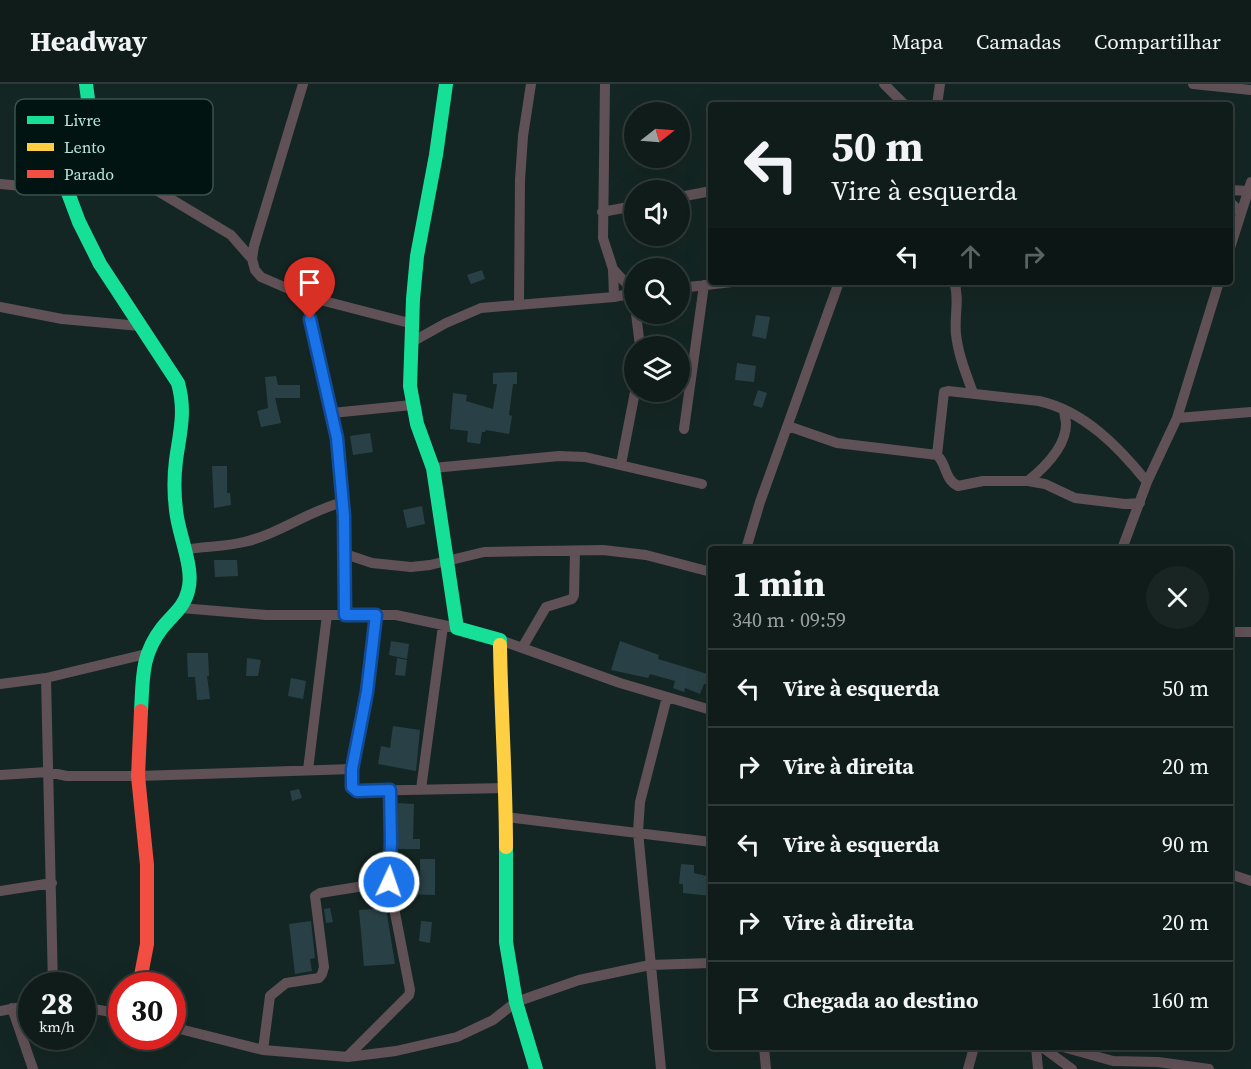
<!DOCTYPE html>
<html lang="pt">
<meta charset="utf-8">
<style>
:root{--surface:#0f1c1a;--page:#182523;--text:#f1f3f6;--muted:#9ba1a2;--line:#2f3a39}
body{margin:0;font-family:"Source Serif 4",serif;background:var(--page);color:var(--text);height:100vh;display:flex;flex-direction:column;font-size:22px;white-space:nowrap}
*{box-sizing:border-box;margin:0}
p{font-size:20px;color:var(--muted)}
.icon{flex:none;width:33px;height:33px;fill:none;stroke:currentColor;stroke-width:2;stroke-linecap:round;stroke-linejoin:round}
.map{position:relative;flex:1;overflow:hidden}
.panel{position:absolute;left:708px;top:462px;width:525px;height:504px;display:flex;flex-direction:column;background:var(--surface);border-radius:6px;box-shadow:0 6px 24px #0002,0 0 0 2px var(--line)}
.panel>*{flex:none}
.hud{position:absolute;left:708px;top:18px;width:525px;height:183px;border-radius:6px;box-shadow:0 6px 24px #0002,0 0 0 2px var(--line);background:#0f1c1a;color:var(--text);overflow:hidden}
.needle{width:39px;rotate:73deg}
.tools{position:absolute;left:624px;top:18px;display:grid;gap:12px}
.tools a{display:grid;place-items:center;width:66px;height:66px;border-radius:50%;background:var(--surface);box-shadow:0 6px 24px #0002,0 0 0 2px var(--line);font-size:30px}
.speed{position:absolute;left:18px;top:888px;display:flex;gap:12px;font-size:30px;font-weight:700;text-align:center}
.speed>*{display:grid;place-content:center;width:78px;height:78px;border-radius:50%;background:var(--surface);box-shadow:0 6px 24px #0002,0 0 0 2px var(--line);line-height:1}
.speed small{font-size:15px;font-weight:400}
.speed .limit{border:9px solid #d22;background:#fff;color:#111}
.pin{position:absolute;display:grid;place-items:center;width:51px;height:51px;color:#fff;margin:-62px -26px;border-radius:50% 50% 50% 0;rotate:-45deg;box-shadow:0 0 6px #0007}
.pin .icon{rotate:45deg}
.me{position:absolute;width:66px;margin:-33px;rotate:3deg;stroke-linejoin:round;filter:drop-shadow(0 0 4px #0008)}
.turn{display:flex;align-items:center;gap:21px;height:126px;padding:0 24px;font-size:27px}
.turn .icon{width:78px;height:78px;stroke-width:2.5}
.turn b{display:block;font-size:42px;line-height:51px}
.lanes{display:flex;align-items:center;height:57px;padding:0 24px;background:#0003;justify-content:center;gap:30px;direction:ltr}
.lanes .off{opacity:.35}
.round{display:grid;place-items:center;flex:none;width:63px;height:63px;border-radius:32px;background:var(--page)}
.headline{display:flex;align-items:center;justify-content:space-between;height:102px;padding:0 24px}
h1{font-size:36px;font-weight:700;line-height:45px}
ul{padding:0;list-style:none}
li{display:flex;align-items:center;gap:18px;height:78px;padding:0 24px;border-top:2px solid var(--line)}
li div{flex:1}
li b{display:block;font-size:22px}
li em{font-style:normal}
header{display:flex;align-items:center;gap:36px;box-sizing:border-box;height:84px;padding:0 30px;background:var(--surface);border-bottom:2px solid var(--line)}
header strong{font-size:28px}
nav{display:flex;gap:33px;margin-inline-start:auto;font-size:21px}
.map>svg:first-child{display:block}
.building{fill:#294146}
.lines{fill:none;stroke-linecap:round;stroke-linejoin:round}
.street{stroke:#605156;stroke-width:10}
.fast{stroke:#16e098;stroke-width:14}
.slow{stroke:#ffcf43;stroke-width:14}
.jam{stroke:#f24e42;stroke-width:14}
.route-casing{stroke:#114b97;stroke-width:15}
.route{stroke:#1a73e8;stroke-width:10}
.key{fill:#011411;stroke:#38534e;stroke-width:1.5}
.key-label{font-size:16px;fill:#b9e6dd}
</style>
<header>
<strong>Headway</strong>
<nav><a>Mapa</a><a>Camadas</a><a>Compartilhar</a></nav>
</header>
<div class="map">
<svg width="1251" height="985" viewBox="0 0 1251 985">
<rect width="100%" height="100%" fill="#142623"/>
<path class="building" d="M482,186L485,195L471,200L467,191Z
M756,231L770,233L766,255L752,252Z
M737,279L756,282L754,298L735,296Z
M517,288V300H513L509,331L512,332L509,350L486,346L485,348H482L480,360L467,358L468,347L450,345L453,309L467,311L466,317L493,325L497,300H493V289Z
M276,292L278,301H300V314H275L281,339L261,343L257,327L268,324L265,293Z
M758,306L767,309L762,324L753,321Z
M370,349L373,368L353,371L350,352Z
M212,382H227V409H230L231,421L214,424Z
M422,422L425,440L407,444L403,426Z
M214,476H237L238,492L215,493Z
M391,557L409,560L407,575L389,571Z
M620,557L659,571L658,575L711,591L709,601L704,600L700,610L685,604L684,608L673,604L675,597L650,590L648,594L611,586Z
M187,569H208L209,592H207L210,615L197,616L195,593H188Z
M247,574L261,576L258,592H246Z
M397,574L407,576L405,592L395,591Z
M291,594L306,597L303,615L288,612Z
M393,642L420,646L416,687L378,680L381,662L390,664Z
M299,705L302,714L292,717L290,707Z
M398,719L414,720L413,755H420V765H398Z
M420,775H435V811L402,810V797L420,798Z
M681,780L694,781V789L711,793V812L683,809V800H679Z
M330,824L333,838L326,839L324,825Z
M386,824L395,880L364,882L359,826Z
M311,837L315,874L310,875L312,887L295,890L289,840Z
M421,837L432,838L430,859L419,857Z"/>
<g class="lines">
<path class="street" d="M303,0L254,162L252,175L255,186L261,193L305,212L413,240
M605,0L603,154L613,185L614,213
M884,0L905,21
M1193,0L1251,6
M937,21L940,0
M136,94L231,151L252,175
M0,100L67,106
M1230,106L1248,107
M680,113L711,107
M1230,118L1241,129
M602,128L634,122
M1230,164L1251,98
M613,185L634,208
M954,198C960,215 954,232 956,250C958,270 966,290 973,309
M680,204L732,198
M305,212L337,354L344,432L345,531
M519,219L520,96L523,52L531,0
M0,223L62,235L140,242
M636,230L640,262
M412,258L446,239L481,224L614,213L634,209
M332,329L412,321
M1177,334L1251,328
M788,342L837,359L937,371C947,380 944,395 958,402L983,397H1028L1045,400L1075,414L1125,420L1140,419
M684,345L704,201
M937,371L944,308L948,307L1039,317C1084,327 1119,363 1147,398
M621,380L635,308
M433,384L559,372L585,373L702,400
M1028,397C1044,384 1066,363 1066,340C1066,336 1064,330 1064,326
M746,465L760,418L839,198
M1122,465L1147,398L1177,334L1219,198
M184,466C204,462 225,463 244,458C279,450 308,427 343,418
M345,470L372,479L411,483L430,481L484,468L603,466L646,471L711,488
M181,524L266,531H396L457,544
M376,531L367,608L352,685V705L357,707L506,704
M1230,548H1251
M500,556L620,599L711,626
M522,564L546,523L572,515L574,511L575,467
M46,594L53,902
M0,600L46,594L146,570
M308,686L327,531
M0,691L47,688L67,692H138L352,685
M421,705L443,542
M506,733L711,758
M1230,790L1251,797
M0,807L52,799
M82,923L122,930
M12,924L33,985
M0,927L32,921
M172,943L263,966L348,973L396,967L457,953L493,936L516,918L579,896L650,881L711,879
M764,963L766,985
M1036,963L1038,985
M1042,963L1072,985
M1063,963L1113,977L1158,978L1209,985
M263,966L270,912L286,899L319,894L322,890L324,883L315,812L320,809L389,798
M348,972L409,911L410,906L389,798L391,758L390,706
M661,985L638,748L640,718L667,613
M968,985L974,963"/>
<path class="fast" d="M86,0L89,23L85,53L68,96L67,106L79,138L100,180L178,299C186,327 180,348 176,376C174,392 174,410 176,426C178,450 195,485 188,507C184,524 172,531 162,544C141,571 143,594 141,627
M446,0L436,71L417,172L413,215L410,302L417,340L433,384L457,544L500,556V561
M506,763V858L516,918L536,985"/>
<path class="slow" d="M500,561C501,629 506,696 506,763"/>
<path class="jam" d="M139,902L147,860V781L138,692L141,627"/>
</g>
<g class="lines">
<defs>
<path id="route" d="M310,235L337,354L344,432L345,531H376L367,608L352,685V703L357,707L390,706L391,758L389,798"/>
</defs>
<use href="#route" class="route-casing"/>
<use href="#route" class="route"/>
</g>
<rect x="15" y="15" width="198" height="96" rx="9" class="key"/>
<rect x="27" y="32" width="27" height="8" fill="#16e098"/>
<rect x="27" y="59" width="27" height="8" fill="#ffcf43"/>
<rect x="27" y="86" width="27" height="8" fill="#f24e42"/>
<g class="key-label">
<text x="64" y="42">Livre</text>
<text x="64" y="69">Lento</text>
<text x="64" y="96">Parado</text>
</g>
</svg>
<div class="tools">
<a><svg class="needle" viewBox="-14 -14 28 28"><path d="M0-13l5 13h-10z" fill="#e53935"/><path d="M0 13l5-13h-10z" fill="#9ba1a2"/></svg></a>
<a><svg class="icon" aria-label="sound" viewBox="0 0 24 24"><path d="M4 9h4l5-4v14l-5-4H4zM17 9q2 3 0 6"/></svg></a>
<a><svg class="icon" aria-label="search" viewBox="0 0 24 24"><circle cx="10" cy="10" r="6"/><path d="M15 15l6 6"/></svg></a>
<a><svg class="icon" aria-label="layers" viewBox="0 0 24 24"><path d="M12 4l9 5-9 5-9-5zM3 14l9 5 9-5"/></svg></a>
</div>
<div class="speed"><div>28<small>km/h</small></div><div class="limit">30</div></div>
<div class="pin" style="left:310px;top:235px;background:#d93025"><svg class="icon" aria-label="arrive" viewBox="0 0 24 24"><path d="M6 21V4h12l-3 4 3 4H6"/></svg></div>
<svg class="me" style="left:389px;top:798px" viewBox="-20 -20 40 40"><circle r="17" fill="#1a73e8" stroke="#fff" stroke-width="3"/><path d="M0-11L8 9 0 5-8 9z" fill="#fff"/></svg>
<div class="hud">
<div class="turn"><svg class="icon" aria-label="left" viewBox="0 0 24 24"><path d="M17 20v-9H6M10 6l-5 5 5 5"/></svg><div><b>50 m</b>Vire à esquerda</div></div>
<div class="lanes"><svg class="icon" aria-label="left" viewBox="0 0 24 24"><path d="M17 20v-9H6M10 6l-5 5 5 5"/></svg><svg class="icon off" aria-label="ahead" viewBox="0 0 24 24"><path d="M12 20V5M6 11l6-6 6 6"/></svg><svg class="icon off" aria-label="right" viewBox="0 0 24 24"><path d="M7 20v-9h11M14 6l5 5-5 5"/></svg></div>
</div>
<section class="panel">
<div class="headline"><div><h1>1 min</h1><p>340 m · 09:59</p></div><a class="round"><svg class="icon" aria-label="close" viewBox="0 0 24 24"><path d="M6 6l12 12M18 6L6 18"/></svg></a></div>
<ul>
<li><svg class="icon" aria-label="left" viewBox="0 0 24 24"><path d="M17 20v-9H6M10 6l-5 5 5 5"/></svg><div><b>Vire à esquerda</b></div><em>50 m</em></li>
<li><svg class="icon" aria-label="right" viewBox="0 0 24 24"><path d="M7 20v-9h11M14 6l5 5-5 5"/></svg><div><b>Vire à direita</b></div><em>20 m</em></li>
<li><svg class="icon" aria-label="left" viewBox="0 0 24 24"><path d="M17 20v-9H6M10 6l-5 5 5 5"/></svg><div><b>Vire à esquerda</b></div><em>90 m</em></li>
<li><svg class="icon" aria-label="right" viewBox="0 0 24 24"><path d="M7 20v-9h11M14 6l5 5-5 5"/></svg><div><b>Vire à direita</b></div><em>20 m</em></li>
<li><svg class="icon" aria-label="arrive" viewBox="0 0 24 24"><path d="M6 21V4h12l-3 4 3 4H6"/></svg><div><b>Chegada ao destino</b></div><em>160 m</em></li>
</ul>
</section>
</div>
